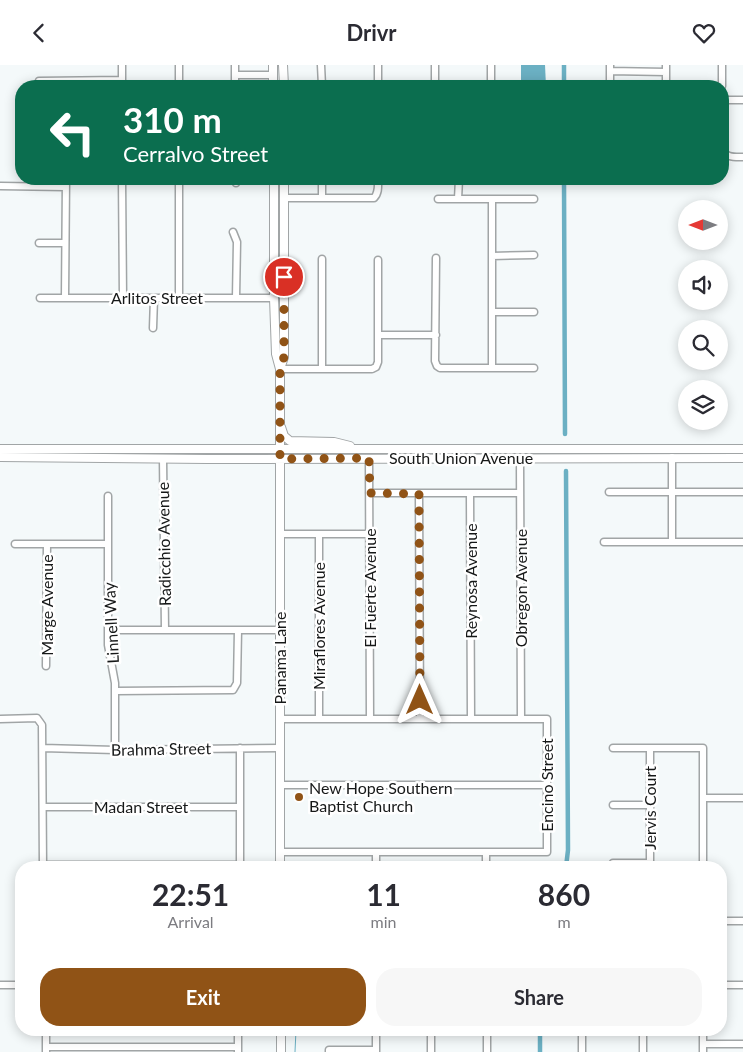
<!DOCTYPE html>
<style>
:root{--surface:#fff;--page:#f7f7f7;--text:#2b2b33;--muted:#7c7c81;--accent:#905316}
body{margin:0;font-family:Lato,sans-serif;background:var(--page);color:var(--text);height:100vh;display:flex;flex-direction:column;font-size:19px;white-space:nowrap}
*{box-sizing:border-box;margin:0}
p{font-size:16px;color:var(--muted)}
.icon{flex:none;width:28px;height:28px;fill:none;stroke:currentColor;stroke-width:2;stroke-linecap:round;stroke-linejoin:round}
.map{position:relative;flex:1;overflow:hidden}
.sheet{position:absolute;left:15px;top:796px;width:712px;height:175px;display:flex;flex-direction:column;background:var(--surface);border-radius:20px;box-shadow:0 2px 12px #0003}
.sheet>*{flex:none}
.hud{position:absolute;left:15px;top:15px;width:714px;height:105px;border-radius:20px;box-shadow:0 2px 12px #0003;background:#0b6e4f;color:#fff;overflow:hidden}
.needle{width:32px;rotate:270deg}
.controls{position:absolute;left:678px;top:135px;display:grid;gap:10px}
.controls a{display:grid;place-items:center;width:50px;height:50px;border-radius:50%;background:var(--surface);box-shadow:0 2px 12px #0003;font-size:25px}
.pin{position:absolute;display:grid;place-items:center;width:42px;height:42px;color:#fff;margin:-21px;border:2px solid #fff;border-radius:50%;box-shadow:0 1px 5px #0007}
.me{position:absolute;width:55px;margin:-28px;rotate:0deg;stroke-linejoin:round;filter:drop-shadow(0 0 4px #0008)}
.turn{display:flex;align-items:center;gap:18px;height:105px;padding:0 25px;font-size:22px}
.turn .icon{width:65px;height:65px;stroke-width:2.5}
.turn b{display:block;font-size:35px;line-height:42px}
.eta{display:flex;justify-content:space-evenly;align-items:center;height:85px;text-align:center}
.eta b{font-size:30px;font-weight:700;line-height:35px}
.cta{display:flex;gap:10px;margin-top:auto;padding:10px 25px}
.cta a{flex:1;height:58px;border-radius:20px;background:var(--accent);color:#fff;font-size:20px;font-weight:700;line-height:58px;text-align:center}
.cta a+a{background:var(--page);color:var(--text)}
header{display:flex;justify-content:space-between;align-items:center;height:65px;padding:0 25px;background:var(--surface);font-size:22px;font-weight:700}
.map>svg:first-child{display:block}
.water{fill:#6bb0c3}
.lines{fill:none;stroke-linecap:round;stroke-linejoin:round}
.stream{stroke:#6bb0c3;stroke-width:1}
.canal{stroke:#6bb0c3;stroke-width:4.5}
.minor-casing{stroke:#a1a5a6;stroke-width:9}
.major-casing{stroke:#a1a5a6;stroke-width:10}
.minor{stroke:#fff;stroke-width:6}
.major{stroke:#fff;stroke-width:8}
.route{stroke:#905316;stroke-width:9;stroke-dasharray:0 16.2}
.poi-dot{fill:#905316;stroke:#fff;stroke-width:2}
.labels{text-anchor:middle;stroke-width:5;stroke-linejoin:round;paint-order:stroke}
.street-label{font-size:16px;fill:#161818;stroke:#fff}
.poi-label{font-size:16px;fill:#161818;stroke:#fff;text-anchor:start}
</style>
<header><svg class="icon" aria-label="back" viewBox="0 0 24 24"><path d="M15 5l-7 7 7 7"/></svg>Drivr<svg class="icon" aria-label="heart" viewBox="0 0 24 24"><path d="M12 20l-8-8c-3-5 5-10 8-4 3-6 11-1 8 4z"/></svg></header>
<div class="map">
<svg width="743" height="987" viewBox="0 0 743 987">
<rect width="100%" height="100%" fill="#f4f9fa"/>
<path class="water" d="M521,0H545L546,21H521Z"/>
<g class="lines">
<path class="stream" d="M293,798L294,802
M295,987L296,965"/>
<path class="canal" d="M564,0V21
M564,114L565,369
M566,406L568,785L566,802
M540,987V965"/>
<defs>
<path id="minor" d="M122,0V21
M235,0V21
M321,0L322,21
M378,0V21
M491,0V21
M666,0V21
M722,0V21
M610,6L666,7
M235,10H273
M39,16L122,15
M179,21V0
M435,21V0
M610,21V0
M722,35H743
M722,83C725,93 734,92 743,92
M122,114L123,233
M236,114V118
M322,114V133
M0,121L66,122
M284,133H374C379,128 378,121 378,114
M438,134H534
M458,134L459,114
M233,167L237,177L236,233
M39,178H65
M492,191L534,190
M436,193L435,296L437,301L440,303H534
M322,194V303
M40,233H274
M65,233L66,114
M179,233V114
M492,247H534
M153,263L154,233
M379,270H436
M492,303V134
M280,304H372L376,302L378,297V195
M163,393L165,565
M369,393L370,654
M520,393L521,654
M609,427H743
M369,428H520
M470,428L471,654
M419,429L420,654
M108,431V580L115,618V685
M280,469H369
M319,469V654
M604,477H743
M672,477V392
M15,479H108
M108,565H280
M46,601L47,479
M116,626L233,625L237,618L238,565
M0,654L37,653L42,660L43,802
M280,654H547V787H280
M43,683L115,685L280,683
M613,683H703V802
M650,683V802
M280,720H547
M703,733H743
M613,740H650
M43,742H240
M376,787V802
M486,787V802
M613,798H650
M43,800H240
M240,802V683
M721,856H743
M0,920H21
M721,920H743
M376,965V987
M431,965V987
M487,965V987
M582,965V987
M643,965V987
M703,965V987
M703,979H743
M46,982H238
M46,987V965
M238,987V965
M329,987V985H376"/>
<path id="major" d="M273,0V21
M283,0L284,21
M274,114V233L276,289L280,304V802
M280,304L284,292V114
M281,362L284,371L290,376L334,377L350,381
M0,384H743
M0,392L207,394L743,393
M281,965V987"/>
</defs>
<use href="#minor" class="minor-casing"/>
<use href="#major" class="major-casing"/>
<use href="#minor" class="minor"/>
<use href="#major" class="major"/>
</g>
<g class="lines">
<path class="route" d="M284,212V292L280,304V394L369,393L370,428L419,429L420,635"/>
</g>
<circle class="poi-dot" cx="299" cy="732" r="5"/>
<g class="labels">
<g class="street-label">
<text x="157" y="239">Arlitos Street</text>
<text x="461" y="399">South Union Avenue</text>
<text transform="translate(164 479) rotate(-91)" y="6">Radicchio Avenue</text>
<text transform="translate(471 516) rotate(-90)" y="6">Reynosa Avenue</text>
<text transform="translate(370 523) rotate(-90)" y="6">El Fuerte Avenue</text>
<text transform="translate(521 523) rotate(-90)" y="6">Obregon Avenue</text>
<text transform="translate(47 540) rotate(-90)" y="6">Marge Avenue</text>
<text transform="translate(111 558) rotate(-93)" y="6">Linnell Way</text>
<text transform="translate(319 561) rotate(-90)" y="6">Miraflores Avenue</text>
<text transform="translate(280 593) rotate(-90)" y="6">Panama Lane</text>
<text transform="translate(161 684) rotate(-1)" y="6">Brahma Street</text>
<text transform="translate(547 720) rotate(-90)" y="6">Encino Street</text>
<text x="141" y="748">Madan Street</text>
<text transform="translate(650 743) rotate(-90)" y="6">Jervis Court</text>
</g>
<g class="poi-label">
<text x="309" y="729">New Hope Southern<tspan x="309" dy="18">Baptist Church</tspan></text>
</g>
</g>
</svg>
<div class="controls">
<a><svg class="needle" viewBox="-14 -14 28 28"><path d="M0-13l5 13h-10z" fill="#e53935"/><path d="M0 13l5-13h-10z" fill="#7c7c81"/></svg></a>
<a><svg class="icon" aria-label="sound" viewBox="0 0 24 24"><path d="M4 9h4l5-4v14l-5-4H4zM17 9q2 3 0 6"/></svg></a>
<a><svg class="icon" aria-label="search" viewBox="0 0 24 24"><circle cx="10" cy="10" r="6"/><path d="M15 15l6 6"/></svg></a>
<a><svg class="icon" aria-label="layers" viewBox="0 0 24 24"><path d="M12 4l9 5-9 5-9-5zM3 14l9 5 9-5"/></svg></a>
</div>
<div class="pin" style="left:284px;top:212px;background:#d93025"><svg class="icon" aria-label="arrive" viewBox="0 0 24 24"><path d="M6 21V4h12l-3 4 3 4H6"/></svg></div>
<svg class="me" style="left:420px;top:635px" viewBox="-20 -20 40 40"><path d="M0-17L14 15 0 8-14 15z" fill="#905316" stroke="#fff" stroke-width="4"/></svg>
<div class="hud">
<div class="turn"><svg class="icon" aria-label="left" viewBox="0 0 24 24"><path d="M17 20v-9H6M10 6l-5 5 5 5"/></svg><div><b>310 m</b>Cerralvo Street</div></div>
</div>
<section class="sheet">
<div class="eta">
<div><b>22:51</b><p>Arrival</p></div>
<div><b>11</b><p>min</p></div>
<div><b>860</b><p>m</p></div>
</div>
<div class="cta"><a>Exit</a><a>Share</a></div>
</section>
</div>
